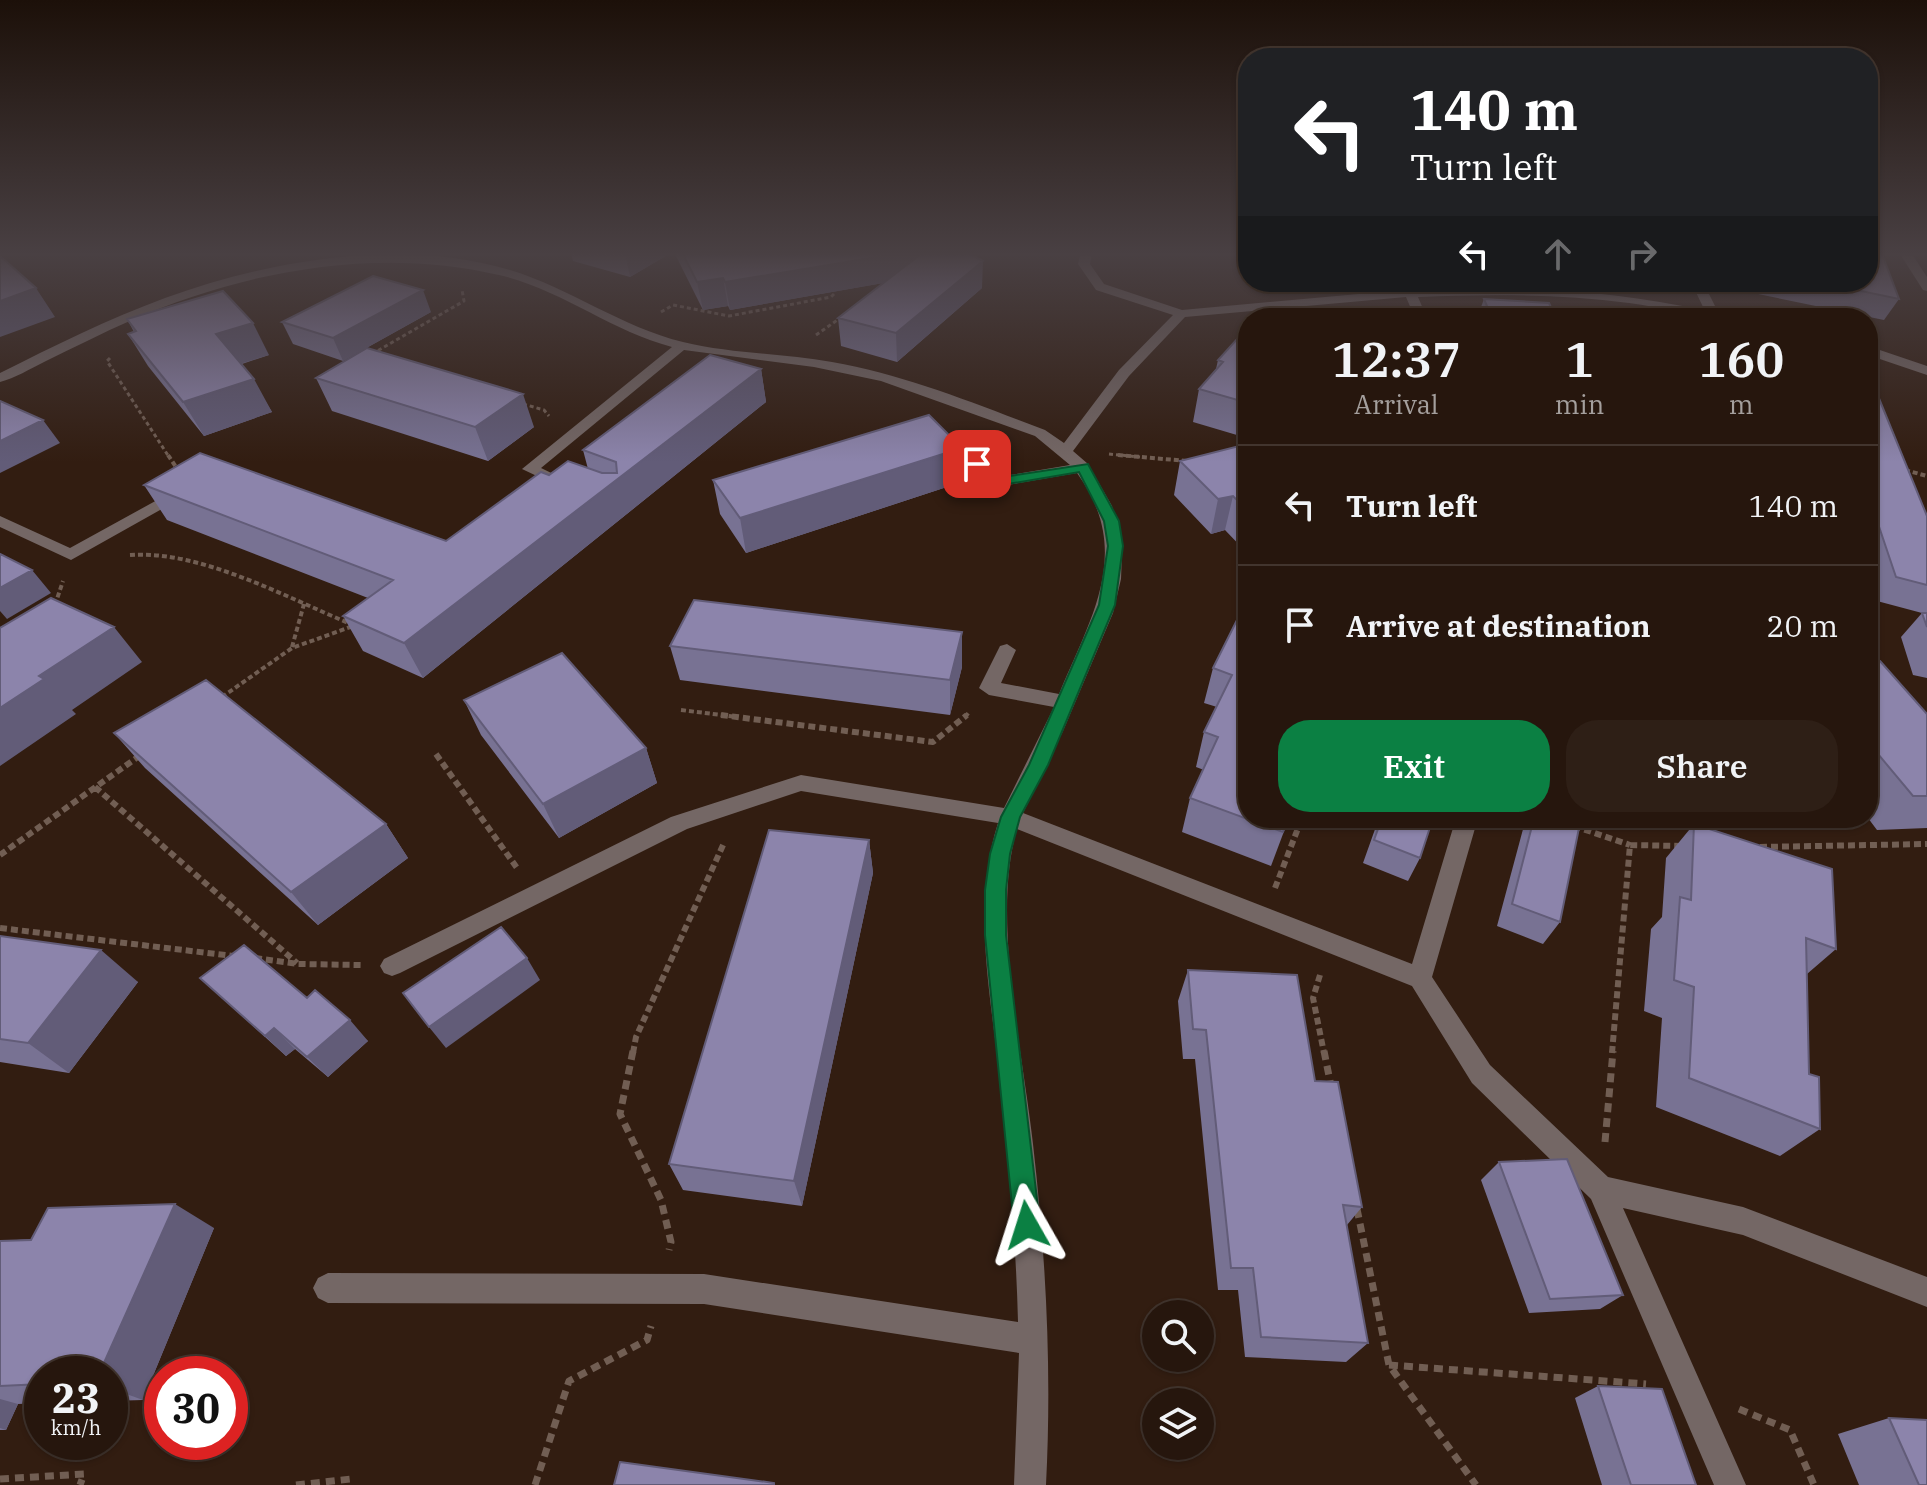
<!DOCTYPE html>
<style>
:root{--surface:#26160d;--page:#2e1f16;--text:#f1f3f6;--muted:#a49f9d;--line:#42352e;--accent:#0b8043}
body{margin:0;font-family:"IBM Plex Serif",serif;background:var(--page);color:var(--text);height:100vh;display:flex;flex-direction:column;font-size:30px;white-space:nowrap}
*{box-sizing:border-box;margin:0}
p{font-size:26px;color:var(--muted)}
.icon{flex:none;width:44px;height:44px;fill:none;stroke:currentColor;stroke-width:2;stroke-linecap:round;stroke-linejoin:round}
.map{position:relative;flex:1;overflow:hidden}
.side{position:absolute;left:1238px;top:308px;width:640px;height:520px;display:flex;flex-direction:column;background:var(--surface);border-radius:32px;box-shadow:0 2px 6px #0004,0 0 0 2px var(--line)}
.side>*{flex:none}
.top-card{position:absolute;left:1238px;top:48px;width:640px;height:244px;border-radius:32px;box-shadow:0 2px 6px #0004,0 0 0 2px var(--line);background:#202124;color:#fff;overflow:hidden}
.tools{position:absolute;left:1142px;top:1300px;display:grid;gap:16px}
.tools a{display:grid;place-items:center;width:72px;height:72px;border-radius:50%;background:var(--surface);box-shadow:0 2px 6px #0004,0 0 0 2px var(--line);font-size:40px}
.speed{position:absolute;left:24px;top:1356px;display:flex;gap:16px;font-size:40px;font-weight:700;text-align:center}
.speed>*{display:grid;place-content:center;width:104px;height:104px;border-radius:50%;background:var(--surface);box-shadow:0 2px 6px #0004,0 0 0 2px var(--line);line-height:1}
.speed small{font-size:20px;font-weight:400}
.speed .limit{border:12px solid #d22;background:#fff;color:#111}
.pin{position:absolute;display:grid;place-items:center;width:68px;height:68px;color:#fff;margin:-34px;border-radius:16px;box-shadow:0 4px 12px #0006}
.me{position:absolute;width:88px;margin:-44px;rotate:354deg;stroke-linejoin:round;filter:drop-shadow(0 0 6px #0008)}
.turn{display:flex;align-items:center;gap:28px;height:168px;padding:0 40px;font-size:36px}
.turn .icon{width:104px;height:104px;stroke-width:2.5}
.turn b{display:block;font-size:56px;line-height:68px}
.lanes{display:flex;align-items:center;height:76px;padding:0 40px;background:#0003;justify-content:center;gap:40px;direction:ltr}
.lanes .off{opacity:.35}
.eta{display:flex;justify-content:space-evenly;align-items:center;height:136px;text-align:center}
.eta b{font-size:48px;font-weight:600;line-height:56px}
.primary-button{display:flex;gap:16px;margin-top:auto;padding:16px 40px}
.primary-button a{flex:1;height:92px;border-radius:32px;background:var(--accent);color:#fff;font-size:32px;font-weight:600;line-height:92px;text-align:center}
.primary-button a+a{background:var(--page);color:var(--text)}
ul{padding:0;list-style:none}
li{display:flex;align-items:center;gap:24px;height:120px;padding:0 40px;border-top:2px solid var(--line)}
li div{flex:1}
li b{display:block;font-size:30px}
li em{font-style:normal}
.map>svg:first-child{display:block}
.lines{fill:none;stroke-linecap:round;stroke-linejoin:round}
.path-far3{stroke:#715e53;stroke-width:3;stroke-dasharray:4 3;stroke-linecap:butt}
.path-far2{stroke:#715e53;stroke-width:4;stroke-dasharray:5 3;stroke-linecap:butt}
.path-far1{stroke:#715e53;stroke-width:6;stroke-dasharray:7 4;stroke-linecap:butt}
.path{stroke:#715e53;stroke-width:7;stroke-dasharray:9 6;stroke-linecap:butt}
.minor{fill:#746765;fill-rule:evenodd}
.wall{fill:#787293}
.shaded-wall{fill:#625c78}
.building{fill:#8c84ab;stroke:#625c78;stroke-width:2}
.route{fill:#0b8043;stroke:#07532c;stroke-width:2}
</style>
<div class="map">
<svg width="1927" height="1485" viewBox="0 0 1927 1485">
<rect width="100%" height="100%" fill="#321d11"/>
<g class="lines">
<path class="path-far3" d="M661,312L673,305L729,316L831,297L836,292
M816,335L843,316
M372,354L464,301L462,290
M110,358L107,361L169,457
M523,404L544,410L549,416
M1109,454L1140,457"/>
<path class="path-far2" d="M168,455L178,470
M1118,455L1187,461
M1905,470L1927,476
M130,555C201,550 285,597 351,624
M55,605L63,581
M292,647L304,604
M222,697L292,648L356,625
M681,710L737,717
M965,717L970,711"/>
<path class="path-far1" d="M721,715L933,742L967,715
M436,754L517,868
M95,787L297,963
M1574,826L1630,845
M1760,847L1927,844
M0,855L142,754
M1275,888L1302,818
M0,928L233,956
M255,958L298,964L361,965
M1320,975L1313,998L1324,1053
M633,1053L636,1037L724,843
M1612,1053L1630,845L1682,846"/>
<path class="path" d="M633,1051L620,1114L661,1200L671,1242L669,1250
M1324,1051L1331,1086
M1605,1142L1613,1051
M1357,1209L1389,1365L1476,1485
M1389,1365L1646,1384
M1739,1409L1790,1430L1814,1485
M0,1479L84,1474L80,1485
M296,1485L351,1479
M535,1485L569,1381L647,1340L651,1326"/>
<path class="minor" d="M1080,254H1092L1090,264L1104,284L1182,310L1403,290L1400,282H1412L1415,289C1514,286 1609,289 1705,311L1691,282H1703L1719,314L1726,318C1693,318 1662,307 1629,303C1559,294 1489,294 1418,297L1427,318H1415L1406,297L1185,317L1129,376L1073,451L1088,464L1112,506L1122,554L1121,579L1113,613L1063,731L1023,813L1412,964L1456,818H1478L1432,977L1490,1065L1608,1177L1743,1207L1927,1277V1307L1743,1235L1623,1208L1746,1485H1714L1591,1199L1472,1083L1412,986L1017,829C991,917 1023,1052 1033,1144C1046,1258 1052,1370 1046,1485H1014L1019,1353L704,1304L328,1303L318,1298L313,1288L318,1278L328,1273L704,1274L1018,1322C1016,1239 1008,1155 999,1072C990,990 972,904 998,823L801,791L687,829L400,973L392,976L384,973L380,966L384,959L671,817L801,775L1004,808L1054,707L989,695L979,688L1000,646L1007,644L1016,650L1001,683L1059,694C1091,617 1134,551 1077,473L1008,485L972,467V461L977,459L1010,475L1070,465L1035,436L881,381L814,367L684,350L541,468L572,483L570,486H558L522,469L672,347C611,331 560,289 499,275C377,246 244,271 132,320C102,333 73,348 44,362C30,369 15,378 0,382V373C54,346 108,319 165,298C270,260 401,237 510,270C570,288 621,327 683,342C732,354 783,353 832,362C906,375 976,404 1045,430L1064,443L1119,370L1173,315L1096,290L1078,264Z
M1900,254H1912L1927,277V291L1923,290Z
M1868,346L1927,366V375L1868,355Z
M179,488L187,493L185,496L71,560L0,527V516L70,548Z"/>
</g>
<path class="wall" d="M571,254H669L630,277L573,261Z
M675,254H970L982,288L897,362L841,346L838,318L883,283L730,310L728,306L703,310Z
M1761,282H1868L1899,299L1884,320L1758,294Z
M1484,299L1556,318H1477Z
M431,312L343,361L293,344L282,322Z
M127,319L269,355L242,364L272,412L204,436L148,366L128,334L134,332Z
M1248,327V436L1247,438L1193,422L1199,389L1216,369L1218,360Z
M761,369L766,402L423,678L363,651L343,616L368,598L167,520L144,485L446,541L549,475L588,469L583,450Z
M316,378L534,427L488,461L332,411Z
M1875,397L1927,516V678L1913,675L1901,637L1922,613L1877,601L1868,574V407Z
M1248,445V554L1225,530L1211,534L1174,495L1180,461Z
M713,480L962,482L746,553L720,514Z
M1239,616L1289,818L1271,866L1182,832L1190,798L1204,770L1196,767L1204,732L1217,707L1204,703L1213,668Z
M670,646L962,667L950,715L680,680Z
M1868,662L1927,714V828L1877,830L1868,818Z
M464,700L646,748L657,783L559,838L481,735Z
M114,733L386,824L408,858L318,925L145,768Z
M1379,818H1433L1420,858L1408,881L1363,863Z
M1526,818H1581L1560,922L1543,944L1497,926Z
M1694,824L1836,949L1807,974L1809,1074L1820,1129L1780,1156L1656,1107L1662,1018L1644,1011L1651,929L1662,917L1666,858Z
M869,840L873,873L802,1206L683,1190L669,1164Z
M0,936L138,982L69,1073L0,1062Z
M1188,970L1315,1081L1362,1207L1347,1225L1368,1343L1346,1362L1245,1357L1238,1290H1218L1195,1059H1183L1178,1001Z
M200,978L307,998L368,1041L328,1077L295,1049L286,1056Z
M1499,1162L1623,1295L1600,1309L1529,1313L1481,1180Z
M214,1228L143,1400L110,1401V1374H42V1403L18,1404L6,1430H0V1241Z
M1598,1386L1696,1485H1602L1575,1398Z
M1889,1418L1927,1485H1859L1838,1434Z"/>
<path class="shaded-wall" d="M625,254H669L630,277Z
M895,254H928L929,275L730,310L725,282Z
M983,261L982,288L897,362L896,333Z
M723,278L728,306L703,310L697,282Z
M36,288L55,317L0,337V301Z
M423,290L431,312L343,361L333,338Z
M253,323L269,355L233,366L216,334Z
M761,369L766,402L423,678L404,643Z
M254,379L272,412L204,436L183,402Z
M523,394L534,427L488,461L475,427Z
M43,420L60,443L0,473V441Z
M962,448V482L746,553L740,518Z
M1233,496L1225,530L1211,534L1218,499Z
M32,570L51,593L7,619L0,611V588Z
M114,627L142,662L72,710L76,714L0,766V708L39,676Z
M962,632V667L950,715V680Z
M646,748L657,783L559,838L543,804Z
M386,824L408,858L318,925L291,892Z
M869,840L873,873L802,1206L794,1181Z
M101,950L138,982L69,1073L28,1043Z
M527,958L540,980L446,1048L429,1027Z
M350,1020L368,1041L328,1077L307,1057Z
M274,1028L295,1049L286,1056L265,1036Z
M175,1204L214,1228L143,1400L110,1388V1374H99Z
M0,1399L18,1404L6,1430L0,1428Z"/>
<path class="building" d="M683,254H895L725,282L723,278L697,282Z
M921,254H970L983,261L896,333L838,318Z
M1868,254H1882L1899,299L1818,282H1868Z
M0,256L36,288L0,301Z
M373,276L423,290L333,338L282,322Z
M223,291L253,323L216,334L254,379L183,402L128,334L136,331L127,319Z
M1484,299L1549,303L1556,318H1492Z
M1264,310L1296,318H1256Z
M1248,327V403L1199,389L1223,362L1218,360Z
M367,348L523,394L475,427L316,378Z
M710,355L761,369L404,643L343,616L393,580L144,485L200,453L446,541L541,472L549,475L568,461L602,473H617L616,462L583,450Z
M1878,396L1927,516V585L1896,577L1868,494V490L1876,492L1875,397Z
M0,401L43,420L0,441Z
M929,415L962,448L740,518L713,480Z
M1247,444L1248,445V511L1233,496L1218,499L1180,461Z
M0,554L32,570L0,588Z
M51,598L114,627L39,676L44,679L0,708V628Z
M694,600L962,632L950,680L670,646Z
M1922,613H1927V627Z
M1239,616L1248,619V818H1289L1283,832L1190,798L1218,737L1204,732L1232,675L1213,668Z
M562,653L646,748L543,804L464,700Z
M1880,661L1927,714V796H1913L1868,742V662Z
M206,680L386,824L291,892L114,733Z
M1382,818H1433L1420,858L1374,840Z
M1534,818H1581L1560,922L1512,904Z
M1694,824L1832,869L1836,949L1806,938L1809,1074L1819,1077L1820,1129L1689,1078L1694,987L1674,980L1680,897L1691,900Z
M769,830L869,840L794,1181L669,1164Z
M501,927L527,958L429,1027L403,993Z
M0,936L101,950L28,1043L0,1039Z
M244,945L307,998L315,990L350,1020L307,1057L274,1028L265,1036L200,978Z
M1188,970L1297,975L1315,1081L1338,1082L1362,1207L1343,1205L1368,1343L1261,1337L1253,1268H1231L1206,1030L1193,1029Z
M1567,1159L1623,1295L1550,1299L1499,1162Z
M175,1204L99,1374H42V1384L0,1386V1241L31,1240L48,1208Z
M1598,1386L1662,1389L1696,1485H1631Z
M1889,1418L1927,1420V1485H1919Z
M620,1462L774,1483V1485H614Z"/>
<linearGradient id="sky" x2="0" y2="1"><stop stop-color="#1c1009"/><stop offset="0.55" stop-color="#494043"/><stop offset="1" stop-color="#494043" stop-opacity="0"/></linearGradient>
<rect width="1927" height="462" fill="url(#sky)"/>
<path class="route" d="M977,459L1010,476L1088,464L1119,521L1123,546L1115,605L1048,765L1020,817L1010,854L1006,890V935L1040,1225L1036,1234L1027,1238L1018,1234L1014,1225L985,935V890L990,854L1001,817L1029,765L1099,605L1108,546L1104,521L1079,472L1008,484L972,467L970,464Z"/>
</svg>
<div class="tools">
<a><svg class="icon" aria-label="search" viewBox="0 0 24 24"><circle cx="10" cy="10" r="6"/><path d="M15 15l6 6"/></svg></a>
<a><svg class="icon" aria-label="layers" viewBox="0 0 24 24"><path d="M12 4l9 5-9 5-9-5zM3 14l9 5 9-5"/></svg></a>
</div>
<div class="speed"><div>23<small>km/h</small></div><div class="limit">30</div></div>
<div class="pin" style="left:977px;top:464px;background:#d93025"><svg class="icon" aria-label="arrive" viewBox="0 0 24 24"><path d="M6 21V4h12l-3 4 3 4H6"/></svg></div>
<svg class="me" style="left:1027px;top:1225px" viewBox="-20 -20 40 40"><path d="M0-17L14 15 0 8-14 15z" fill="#0b8043" stroke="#fff" stroke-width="4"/></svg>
<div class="top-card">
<div class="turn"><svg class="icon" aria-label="left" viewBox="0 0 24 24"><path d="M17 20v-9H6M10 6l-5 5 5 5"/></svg><div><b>140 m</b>Turn left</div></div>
<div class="lanes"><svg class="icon" aria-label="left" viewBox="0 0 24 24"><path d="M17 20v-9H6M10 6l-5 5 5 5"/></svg><svg class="icon off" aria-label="ahead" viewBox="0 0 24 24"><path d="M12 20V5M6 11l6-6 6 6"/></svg><svg class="icon off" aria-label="right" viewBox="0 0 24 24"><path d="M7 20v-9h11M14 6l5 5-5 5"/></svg></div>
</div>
<section class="side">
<div class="eta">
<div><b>12:37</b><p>Arrival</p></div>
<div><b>1</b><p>min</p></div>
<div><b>160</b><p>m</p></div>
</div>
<ul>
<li><svg class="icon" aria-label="left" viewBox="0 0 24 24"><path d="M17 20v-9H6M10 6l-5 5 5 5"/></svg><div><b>Turn left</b></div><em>140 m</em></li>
<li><svg class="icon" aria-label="arrive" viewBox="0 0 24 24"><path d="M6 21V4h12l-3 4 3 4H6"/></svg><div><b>Arrive at destination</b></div><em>20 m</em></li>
</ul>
<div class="primary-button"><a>Exit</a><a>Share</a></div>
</section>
</div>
